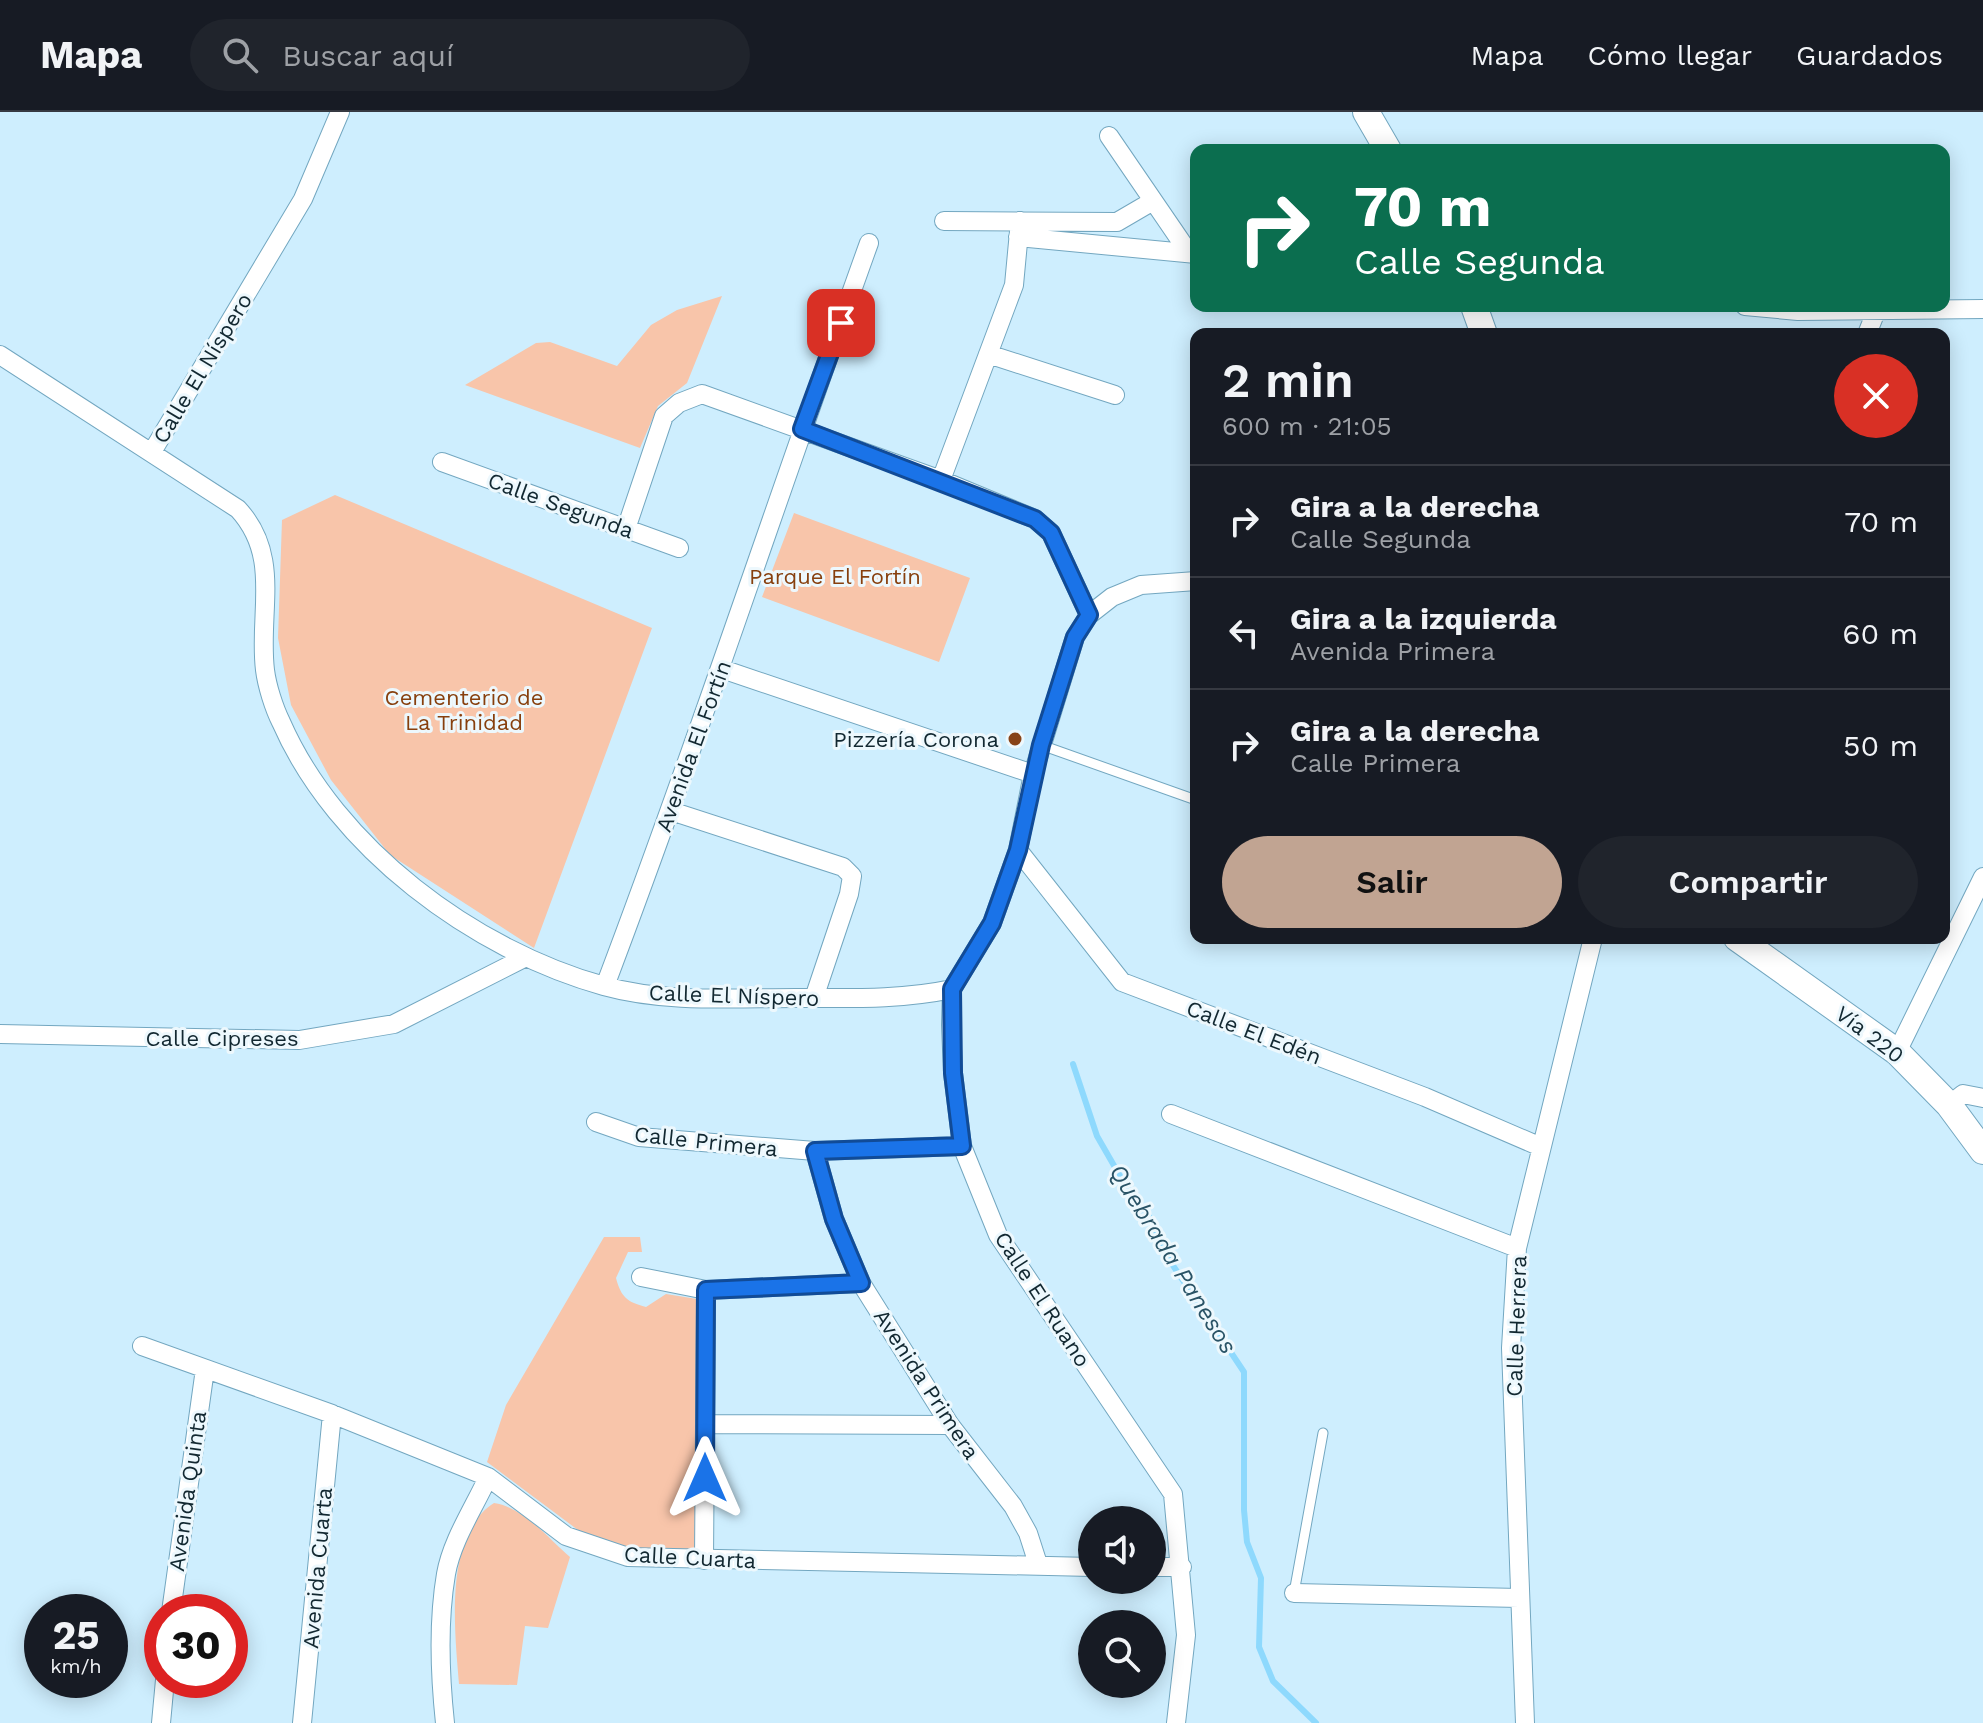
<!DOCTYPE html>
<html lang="es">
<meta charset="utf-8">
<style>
:root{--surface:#171b24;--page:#20242c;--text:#f1f3f6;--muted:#9ea1a6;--line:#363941;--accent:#c1a492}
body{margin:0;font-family:"Work Sans",sans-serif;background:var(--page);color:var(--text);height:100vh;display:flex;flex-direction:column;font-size:30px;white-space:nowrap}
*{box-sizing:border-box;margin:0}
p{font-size:26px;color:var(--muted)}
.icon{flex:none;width:44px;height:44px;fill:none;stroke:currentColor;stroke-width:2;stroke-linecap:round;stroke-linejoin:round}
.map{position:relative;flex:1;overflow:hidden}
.drawer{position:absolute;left:1190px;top:216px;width:760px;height:616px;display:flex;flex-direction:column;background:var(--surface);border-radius:16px;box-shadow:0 4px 20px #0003}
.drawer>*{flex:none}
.hud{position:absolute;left:1190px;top:32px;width:760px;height:168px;border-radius:16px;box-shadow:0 4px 20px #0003;background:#0b6e4f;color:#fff;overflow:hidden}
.fabs{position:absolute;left:1078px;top:1394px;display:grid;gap:16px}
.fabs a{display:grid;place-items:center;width:88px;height:88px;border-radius:50%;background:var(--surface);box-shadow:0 4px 20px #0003;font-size:40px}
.speed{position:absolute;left:24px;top:1482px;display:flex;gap:16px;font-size:40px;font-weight:700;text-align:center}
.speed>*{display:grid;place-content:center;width:104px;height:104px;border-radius:50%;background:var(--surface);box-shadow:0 4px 20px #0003;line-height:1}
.speed small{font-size:20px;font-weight:400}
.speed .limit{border:12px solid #d22;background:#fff;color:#111}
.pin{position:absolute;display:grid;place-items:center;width:68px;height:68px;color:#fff;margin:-34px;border-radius:16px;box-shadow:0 4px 12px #0006}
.me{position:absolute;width:88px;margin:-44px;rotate:0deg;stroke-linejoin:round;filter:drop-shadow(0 0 6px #0008)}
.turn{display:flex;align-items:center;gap:28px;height:168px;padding:0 32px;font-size:36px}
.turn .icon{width:104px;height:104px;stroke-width:2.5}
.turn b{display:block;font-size:56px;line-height:68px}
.round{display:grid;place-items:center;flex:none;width:84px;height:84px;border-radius:42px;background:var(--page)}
.summary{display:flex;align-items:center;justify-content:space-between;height:136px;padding:0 32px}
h1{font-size:48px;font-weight:600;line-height:60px}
.cta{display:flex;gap:16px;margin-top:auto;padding:16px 32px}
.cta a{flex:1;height:92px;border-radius:48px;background:var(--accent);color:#111;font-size:32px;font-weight:600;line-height:92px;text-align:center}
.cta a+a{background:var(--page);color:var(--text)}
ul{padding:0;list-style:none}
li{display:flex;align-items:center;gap:24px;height:112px;padding:0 32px;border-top:2px solid var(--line)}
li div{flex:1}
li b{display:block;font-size:30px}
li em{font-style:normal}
header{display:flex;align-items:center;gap:48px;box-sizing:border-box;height:112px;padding:0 40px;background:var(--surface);border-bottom:2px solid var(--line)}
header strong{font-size:38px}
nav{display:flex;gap:44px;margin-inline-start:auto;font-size:28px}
.search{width:560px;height:72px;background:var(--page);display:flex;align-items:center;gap:20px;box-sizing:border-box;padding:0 28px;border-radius:44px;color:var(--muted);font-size:30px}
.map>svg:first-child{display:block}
.green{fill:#f8c5aa}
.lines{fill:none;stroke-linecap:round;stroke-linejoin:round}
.stream{stroke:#8ed9fd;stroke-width:6}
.lane-casing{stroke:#73a7c0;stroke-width:11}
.street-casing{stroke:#73a7c0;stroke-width:20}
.secondary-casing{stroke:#73a7c0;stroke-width:28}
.lane{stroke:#fff;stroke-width:9}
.street{stroke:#fff;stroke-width:18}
.secondary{stroke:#fff;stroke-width:26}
.route-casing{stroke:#114b97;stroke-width:20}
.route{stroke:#1a73e8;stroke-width:14}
.poi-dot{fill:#874318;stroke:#edf8fd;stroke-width:3}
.labels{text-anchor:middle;stroke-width:6;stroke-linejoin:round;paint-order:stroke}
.street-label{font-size:22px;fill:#122831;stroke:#edf8fd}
.park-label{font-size:22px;fill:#873f0d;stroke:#edf8fd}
.poi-label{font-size:22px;fill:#122831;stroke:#edf8fd;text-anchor:end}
.water-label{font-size:24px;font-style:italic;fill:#295366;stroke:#edf8fd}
</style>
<header>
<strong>Mapa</strong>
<div class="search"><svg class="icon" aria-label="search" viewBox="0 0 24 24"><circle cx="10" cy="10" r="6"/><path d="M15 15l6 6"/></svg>Buscar aquí</div>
<nav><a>Mapa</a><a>Cómo llegar</a><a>Guardados</a></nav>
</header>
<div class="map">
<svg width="1983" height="1611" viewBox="0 0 1983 1611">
<rect width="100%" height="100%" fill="#ceeefe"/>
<path class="green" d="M722,184L687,271L658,294L640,336L465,273L536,231L550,230L617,254L651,213L677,198Z
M335,383L652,516L534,836L390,743L331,668L291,593L278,526L282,408Z
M794,401L970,466L939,550L762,485Z
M604,1125H640L642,1140H628L616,1166C621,1185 627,1190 646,1195L666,1182L697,1187L696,1440L623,1436L582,1421L487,1350L506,1293Z
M494,1391C523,1395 548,1426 570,1445L548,1516L525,1514L517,1573L459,1572C455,1521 443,1423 494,1391Z"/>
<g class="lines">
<path class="stream" d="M1073,952L1097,1024L1124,1071L1153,1110L1162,1137L1244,1260V1398L1247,1430L1261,1466L1259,1535L1273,1569L1316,1611"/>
<defs>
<path id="lane" d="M1041,633L1196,688
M1294,1481L1323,1321"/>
<path id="street" d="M1109,24L1189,141
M944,109L1117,110L1153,89
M1018,125L1196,142
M1745,194L1798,199L1983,197
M1867,222L1877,197
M988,242L1115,283
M0,243L238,397C282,445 258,500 265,558C267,574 274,596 281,610C336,736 474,838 604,874C665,891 733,886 796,886C849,886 900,888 952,877
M152,340L303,87L340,0
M442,350L679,436
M941,368L1014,173L1020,109
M626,417L664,304L679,291L702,282L941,368L1035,407L1051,421L1089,503
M722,557L1033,662
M671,699L843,755L852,764L849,782L814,886
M1018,738L1122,870L1425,985L1541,1035
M605,874C698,628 780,378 869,131
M0,922L299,928L394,912L524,846
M1897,940L1983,765
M1949,993L1963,982L1983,986
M1171,1002L1517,1136
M596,1010L639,1025L815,1039L962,1034
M815,1039L834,1107L861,1171L950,1313L1013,1394L1028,1421L1038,1452
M641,1165L706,1178L861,1171
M142,1234L332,1302L488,1365L566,1424L628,1445L1092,1455
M705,1312L950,1313
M704,1448L706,1178
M1152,1455H1182
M1294,1481L1519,1486
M171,1500L205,1257
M161,1611L165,1568
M302,1611L332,1302
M445,1611C440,1564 438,1509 446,1462C452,1428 474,1396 488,1365
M1176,1611L1186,1523L1173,1382L998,1123L962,1034L953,961L951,913L952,877L992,811L1018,738L1033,662L1075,525L1089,503L1112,485L1141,473L1196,469
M1525,1611L1511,1236L1517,1136L1593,826"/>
<path id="secondary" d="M1366,0L1388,38
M1474,194L1484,222
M1737,826L1897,940L1949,993L1983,1039"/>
</defs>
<use href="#lane" class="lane-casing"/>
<use href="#street" class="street-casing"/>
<use href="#secondary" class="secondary-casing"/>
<use href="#lane" class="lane"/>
<use href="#street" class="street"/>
<use href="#secondary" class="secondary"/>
</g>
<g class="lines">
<defs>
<path id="route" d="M705,1366L706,1178L861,1171L834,1107L815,1039L962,1034L953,961L952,877L992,811L1018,738L1041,633L1075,525L1089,503L1051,421L1035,407L802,317L841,211"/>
</defs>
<use href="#route" class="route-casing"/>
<use href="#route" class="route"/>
</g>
<circle class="poi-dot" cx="1015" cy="627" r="8"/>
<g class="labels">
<g class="street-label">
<text transform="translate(202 256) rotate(-59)" y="8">Calle El Níspero</text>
<text transform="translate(561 393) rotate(20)" y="8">Calle Segunda</text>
<text transform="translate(693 634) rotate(-70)" y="8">Avenida El Fortín</text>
<text transform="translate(734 883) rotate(2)" y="8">Calle El Níspero</text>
<text transform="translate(1254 920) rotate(21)" y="8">Calle El Edén</text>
<text transform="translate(1870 922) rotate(37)" y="8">Vía 220</text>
<text x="222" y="934">Calle Cipreses</text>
<text transform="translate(706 1029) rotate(6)" y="8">Calle Primera</text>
<text transform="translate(1043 1187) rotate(57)" y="8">Calle El Ruano</text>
<text transform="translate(1516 1214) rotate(-88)" y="8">Calle Herrera</text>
<text transform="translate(927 1272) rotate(57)" y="8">Avenida Primera</text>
<text transform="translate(187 1379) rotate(-82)" y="8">Avenida Quinta</text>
<text transform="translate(690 1445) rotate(3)" y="8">Calle Cuarta</text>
<text transform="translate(317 1456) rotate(-85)" y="8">Avenida Cuarta</text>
</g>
<g class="park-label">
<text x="835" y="472">Parque El Fortín</text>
<text x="464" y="593">Cementerio de<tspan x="464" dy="25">La Trinidad</tspan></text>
</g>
<g class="poi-label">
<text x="999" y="635">Pizzería Corona</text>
</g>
<g class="water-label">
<text transform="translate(1173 1147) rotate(58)" y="8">Quebrada Panesos</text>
</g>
</g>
</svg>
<div class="fabs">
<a><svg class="icon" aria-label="sound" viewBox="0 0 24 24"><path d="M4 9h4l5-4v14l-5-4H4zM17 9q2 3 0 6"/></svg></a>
<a><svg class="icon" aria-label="search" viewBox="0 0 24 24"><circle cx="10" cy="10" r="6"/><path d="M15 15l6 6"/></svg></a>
</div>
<div class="speed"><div>25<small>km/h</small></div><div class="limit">30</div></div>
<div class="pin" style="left:841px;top:211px;background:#d93025"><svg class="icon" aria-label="arrive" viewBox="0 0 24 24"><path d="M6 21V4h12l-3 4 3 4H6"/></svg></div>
<svg class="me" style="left:705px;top:1366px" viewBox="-20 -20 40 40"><path d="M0-17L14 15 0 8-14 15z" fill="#1a73e8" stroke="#fff" stroke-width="4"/></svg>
<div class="hud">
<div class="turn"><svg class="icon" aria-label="right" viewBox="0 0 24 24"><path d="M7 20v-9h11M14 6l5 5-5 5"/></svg><div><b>70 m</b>Calle Segunda</div></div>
</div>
<section class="drawer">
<div class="summary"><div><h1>2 min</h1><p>600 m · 21:05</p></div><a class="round" style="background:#d93025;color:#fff"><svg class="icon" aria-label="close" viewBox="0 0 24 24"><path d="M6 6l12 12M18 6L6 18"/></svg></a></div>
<ul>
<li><svg class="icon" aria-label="right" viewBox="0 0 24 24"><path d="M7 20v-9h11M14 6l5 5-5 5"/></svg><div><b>Gira a la derecha</b><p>Calle Segunda</p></div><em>70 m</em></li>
<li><svg class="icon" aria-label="left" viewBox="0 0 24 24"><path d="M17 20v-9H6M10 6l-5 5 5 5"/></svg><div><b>Gira a la izquierda</b><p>Avenida Primera</p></div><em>60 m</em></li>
<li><svg class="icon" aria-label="right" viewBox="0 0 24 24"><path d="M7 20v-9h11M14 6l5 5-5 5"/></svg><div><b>Gira a la derecha</b><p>Calle Primera</p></div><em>50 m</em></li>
</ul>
<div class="cta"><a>Salir</a><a>Compartir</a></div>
</section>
</div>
